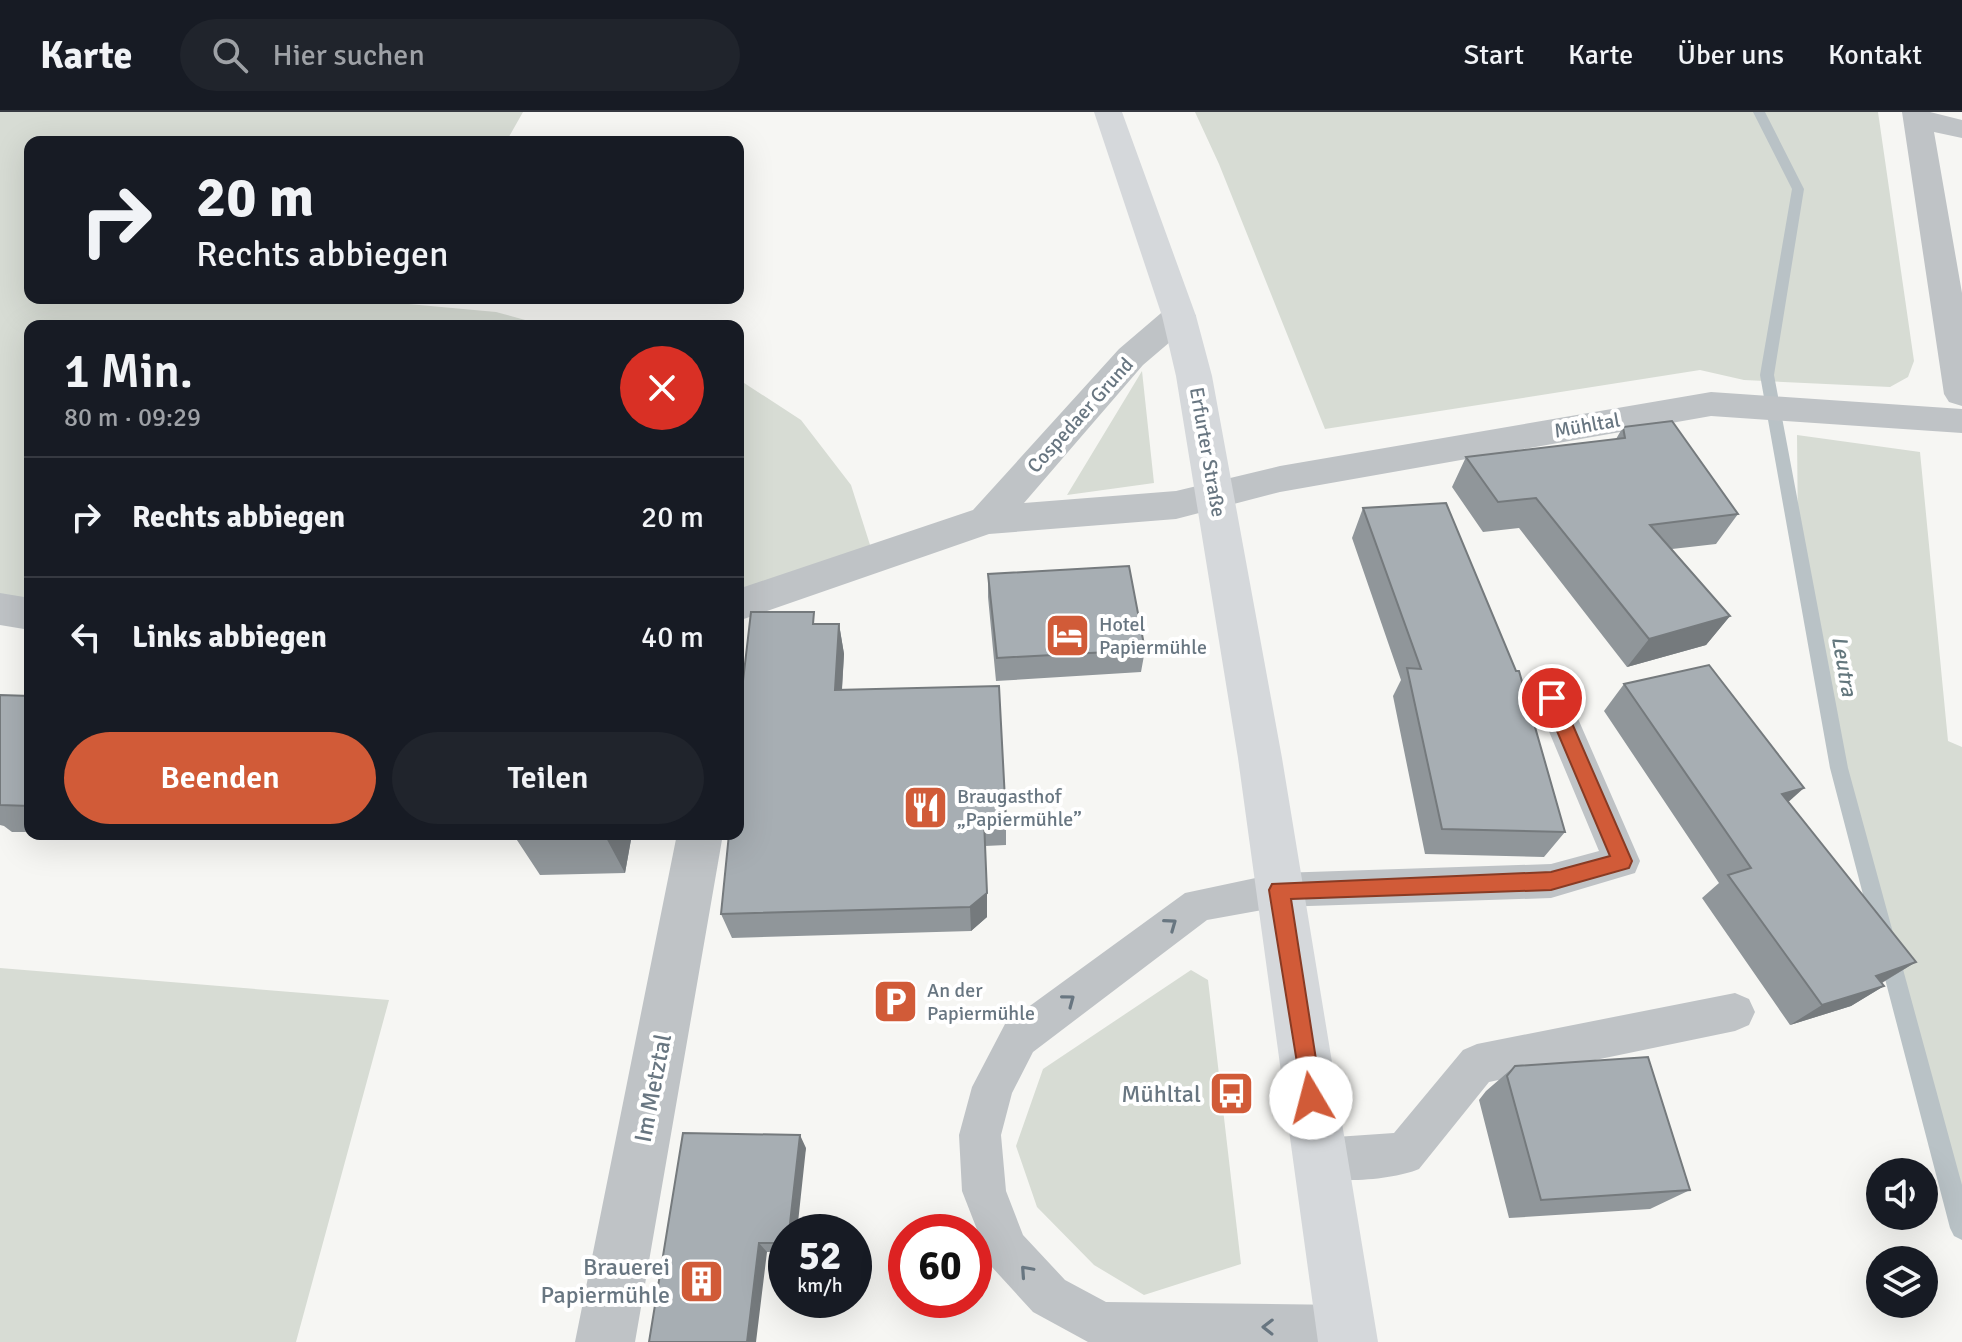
<!DOCTYPE html>
<html lang="de">
<meta charset="utf-8">
<style>
:root{--surface:#171b24;--page:#20242c;--text:#f1f3f6;--muted:#9ea1a6;--line:#363941;--accent:#d15b38}
body{margin:0;font-family:Signika,sans-serif;background:var(--page);color:var(--text);height:100vh;display:flex;flex-direction:column;font-size:30px;white-space:nowrap}
*{box-sizing:border-box;margin:0}
p{font-size:26px;color:var(--muted)}
.icon{flex:none;width:44px;height:44px;fill:none;stroke:currentColor;stroke-width:2;stroke-linecap:round;stroke-linejoin:round}
.map{position:relative;flex:1;overflow:hidden}
.side{position:absolute;left:24px;top:208px;width:720px;height:520px;display:flex;flex-direction:column;background:var(--surface);border-radius:16px;box-shadow:0 8px 32px #0002}
.side>*{flex:none}
.guide{position:absolute;left:24px;top:24px;width:720px;height:168px;border-radius:16px;box-shadow:0 8px 32px #0002;background:#171b24;color:var(--text);overflow:hidden}
.tools{position:absolute;left:1866px;top:1046px;display:grid;gap:16px}
.tools a{display:grid;place-items:center;width:72px;height:72px;border-radius:50%;background:var(--surface);box-shadow:0 8px 32px #0002;font-size:40px}
.speed{position:absolute;left:768px;top:1102px;display:flex;gap:16px;font-size:40px;font-weight:700;text-align:center}
.speed>*{display:grid;place-content:center;width:104px;height:104px;border-radius:50%;background:var(--surface);box-shadow:0 8px 32px #0002;line-height:1}
.speed small{font-size:20px;font-weight:400}
.speed .limit{border:12px solid #d22;background:#fff;color:#111}
.pin{position:absolute;display:grid;place-items:center;width:68px;height:68px;color:#fff;margin:-34px;border:4px solid #fff;border-radius:50%;box-shadow:0 2px 8px #0007}
.me{position:absolute;width:88px;margin:-44px;rotate:352deg;stroke-linejoin:round;filter:drop-shadow(0 0 6px #0008)}
.turn{display:flex;align-items:center;gap:28px;height:168px;padding:0 40px;font-size:36px}
.turn .icon{width:104px;height:104px;stroke-width:2.5}
.turn b{display:block;font-size:56px;line-height:68px}
.round{display:grid;place-items:center;flex:none;width:84px;height:84px;border-radius:42px;background:var(--page)}
.head{display:flex;align-items:center;justify-content:space-between;height:136px;padding:0 40px}
h1{font-size:48px;font-weight:600;line-height:60px}
.button{display:flex;gap:16px;margin-top:auto;padding:16px 40px}
.button a{flex:1;height:92px;border-radius:48px;background:var(--accent);color:#fff;font-size:32px;font-weight:600;line-height:92px;text-align:center}
.button a+a{background:var(--page);color:var(--text)}
ul{padding:0;list-style:none}
li{display:flex;align-items:center;gap:24px;height:120px;padding:0 40px;border-top:2px solid var(--line)}
li div{flex:1}
li b{display:block;font-size:30px}
li em{font-style:normal}
header{display:flex;align-items:center;gap:48px;box-sizing:border-box;height:112px;padding:0 40px;background:var(--surface);border-bottom:2px solid var(--line)}
header strong{font-size:38px}
nav{display:flex;gap:44px;margin-inline-start:auto;font-size:28px}
.search{width:560px;height:72px;background:var(--page);display:flex;align-items:center;gap:20px;box-sizing:border-box;padding:0 28px;border-radius:44px;color:var(--muted);font-size:30px}
.map>svg:first-child{display:block}
.green{fill:#d7dcd4}
.lines{fill:none;stroke-linecap:round;stroke-linejoin:round}
.stream{fill:#b9c2c6;fill-rule:evenodd}
.service{fill:#bfc3c6;fill-rule:evenodd}
.minor{fill:#bfc3c6;fill-rule:evenodd}
.primary{fill:#d5d8db;fill-rule:evenodd}
.wall{fill:#90969a}
.shaded-wall{fill:#757a7d}
.building{fill:#a7aeb3;stroke:#757a7d;stroke-width:2}
.oneway{stroke:#687681}
.route{fill:#d15b38;stroke:#883b24;stroke-width:2}
.labels{text-anchor:middle;stroke-width:8;stroke-linejoin:round;paint-order:stroke}
.street-label{font-size:20px;fill:#687681;stroke:#fff}
.poi-label{font-size:20px;fill:#687681;stroke:#fff;text-anchor:start}
.water-label{font-size:22px;font-style:italic;fill:#63777d;stroke:#fff}
.near-street-label{font-size:24px;fill:#687681;stroke:#fff}
.near-poi-label{font-size:24px;fill:#687681;stroke:#fff;text-anchor:end}
</style>
<header>
<strong>Karte</strong>
<div class="search"><svg class="icon" aria-label="search" viewBox="0 0 24 24"><circle cx="10" cy="10" r="6"/><path d="M15 15l6 6"/></svg>Hier suchen</div>
<nav><a>Start</a><a>Karte</a><a>Über uns</a><a>Kontakt</a></nav>
</header>
<div class="map">
<svg width="1962" height="1230" viewBox="0 0 1962 1230">
<rect width="100%" height="100%" fill="#f6f6f3"/>
<path class="green" d="M0,0H523L506,30H30V186H343L496,200L547,214H30V502L0,497Z
M1195,0H1878L1914,249L1908,265L1890,275L1744,268L1700,258L1325,317L1219,52Z
M1142,259L1154,371L1067,383Z
M738,267L801,308L851,373L871,436L738,493Z
M1797,323L1920,340L1948,629L1962,635V1116L1839,656L1798,422Z
M0,856L389,888L296,1230H0Z
M1191,858L1208,868L1241,1152L1144,1183L1094,1153L1037,1095L1016,1034L1043,957Z"/>
<g class="lines">
<path class="stream" d="M1753,0H1765L1804,77L1774,263L1848,656L1962,1073V1128L1954,1124L1950,1116L1830,656L1760,263L1792,77Z"/>
<path class="service" d="M1552,572L1564,576L1569,586L1640,749L1635,761L1551,786L1279,795L1207,808L1033,940L1012,981L1001,1023L1006,1079L1023,1123L1065,1168L1106,1190L1346,1193L1362,1200L1369,1216L1363,1230H1088L1033,1200L991,1154L985,1138L962,1079L959,1023L972,975L1005,912L1185,781L1279,761L1551,752L1599,739L1535,586L1540,576Z
M1735,881L1749,887L1755,900L1749,913L1735,919L1489,970L1419,1057C1393,1068 1332,1073 1306,1062L1300,1047L1306,1032L1321,1026L1394,1021L1463,938L1477,932Z"/>
<path class="minor" d="M1902,0H1930L1962,8V26L1934,20L1962,181V294L1949,290L1944,282Z
M1179,193L1191,196L1196,204L1191,212L1143,253L1024,391L1176,379L1280,354L1711,280L1962,297V321L1711,304L1280,380L1176,407L989,422L738,509V477L973,398L1119,237L1167,196Z
M0,481L30,486V518L0,513Z
M677,722H723L635,1230H575Z"/>
<path class="primary" d="M1094,0H1122L1196,204L1212,264L1282,646L1378,1230H1318L1238,646L1176,264L1162,204Z"/>
</g>
<path class="wall" d="M1623,315L1738,402L1716,432L1672,437L1730,504L1706,533L1627,555L1519,416L1483,420L1452,375L1466,345L1616,327Z
M1363,396L1516,559L1565,720L1544,745L1425,742L1393,584L1401,568L1352,426Z
M988,462L1145,538L1141,560L996,569L988,485Z
M817,512H839L844,542L842,578L1006,707V733L985,734L987,805L971,819L732,826L721,802Z
M1624,572L1788,690L1916,850L1882,871L1884,874L1851,894L1790,913L1702,786L1719,771L1604,599Z
M0,583L30,584V720H12L4,714L0,713Z
M80,722H148L147,724Z
M513,722H632L625,761L540,763Z
M1515,954L1690,1078L1650,1097L1509,1106L1479,988L1486,979Z
M806,1036L786,1120V1140H767L649,1230Z"/>
<path class="shaded-wall" d="M1730,504L1706,533L1627,555L1649,527Z
M839,512L844,542L840,607L835,578Z
M1804,676L1776,701L1782,682Z
M604,722H632L625,761Z
M987,781V805L971,819L970,795Z
M1916,850L1881,871L1876,864Z
M1884,874L1851,894L1790,913L1822,893Z
M800,1023L806,1036L797,1120H789Z
M759,1131L767,1140L756,1230H747Z"/>
<path class="building" d="M1672,309L1738,402L1650,413L1730,504L1649,527L1536,386L1498,390L1466,345L1625,326L1623,315Z
M1446,391L1516,559H1519L1565,720L1442,717L1407,556L1421,557L1363,396Z
M1129,454L1145,538L997,546L988,462Z
M751,500H814L813,512H839L835,578L999,574L1006,707L984,708L987,781L970,795L721,802L729,722H738V612Z
M1709,553L1804,676L1782,682L1916,850L1876,864L1884,874L1822,893L1728,763L1751,756L1624,572Z
M0,583L30,584V694L0,693Z
M513,722H573L513,723Z
M1648,945L1690,1078L1541,1088L1507,964L1515,954Z
M683,1021L800,1023L789,1120H786V1131H759L747,1230H649Z"/>
<defs><path id="oneway-chevron" d="M-2-3.5L2.5 0L-2 3.5" fill="none" stroke-width="1.6" stroke-linecap="round" stroke-linejoin="round" transform="scale(2)"/></defs>
<g class="oneway">
<use href="#oneway-chevron" transform="translate(1171 812) rotate(-36)"/>
<use href="#oneway-chevron" transform="translate(1069 888) rotate(-37)"/>
<use href="#oneway-chevron" transform="translate(1026 1159) rotate(-132)"/>
<use href="#oneway-chevron" transform="translate(1268 1215) rotate(-179)"/>
</g>
<path class="route" d="M1552,579L1561,586L1632,749L1629,756L1551,778L1291,787L1322,986L1319,994L1311,997L1304,994L1269,778L1272,772L1551,760L1610,744L1543,586Z"/>
<defs>
<symbol id="hotel-square" viewBox="-11 -11 22 22"><rect x="-9" y="-9" width="18" height="18" rx="4" fill="#d15b38" stroke="#fff"/><path d="M-6-4.5h1.5V1H6V5H4.5V3h-9V5H-6ZM-4 0a1.8 1.8 0 1 1 3.6 0ZM.5 0V-2.5h3Q6-2.5 6 0Z" fill="#fff"/></symbol>
<symbol id="restaurant-square" viewBox="-11 -11 22 22"><rect x="-9" y="-9" width="18" height="18" rx="4" fill="#d15b38" stroke="#fff"/><path d="M-5-6h1v4h1v-4h1v4h1v-4h1v5L-1.5 .5V6h-2V.5L-5-1ZM5-6V6H3V1.5H1.5Q1.5-4 5-6Z" fill="#fff"/></symbol>
<symbol id="parking-square" viewBox="-11 -11 22 22"><rect x="-9" y="-9" width="18" height="18" rx="4" fill="#d15b38" stroke="#fff"/><path d="M-3.5-5.5H1a3.5 3.5 0 0 1 0 7H-1V5.5H-3.5ZM-1-3.4V-.6H.8a1.4 1.4 0 0 0 0-2.8Z" fill="#fff"/></symbol>
<symbol id="bus-square" viewBox="-11 -11 22 22"><rect x="-9" y="-9" width="18" height="18" rx="4" fill="#d15b38" stroke="#fff"/><path d="M-5-6H5V4H4V6H2V4H-2V6H-4V4H-5ZM-3.5-4V0h7V-4ZM-3.5 1.2v1.5H-2V1.2ZM2 1.2v1.5H3.5V1.2Z" fill="#fff"/></symbol>
<symbol id="building-square" viewBox="-11 -11 22 22"><rect x="-9" y="-9" width="18" height="18" rx="4" fill="#d15b38" stroke="#fff"/><path d="M-4-6H4V6H1V3H-1V6H-4ZM-2.5-4.3h1.7v1.8h-1.7ZM.8-4.3h1.7v1.8H.8ZM-2.5-1h1.7V.8h-1.7ZM.8-1h1.7V.8H.8Z" fill="#fff"/></symbol>
</defs>
<g fill-rule="evenodd">
<use href="#hotel-square" x="1042" y="498" width="51" height="51"/>
<use href="#restaurant-square" x="900" y="670" width="51" height="51"/>
<use href="#parking-square" x="870" y="864" width="51" height="51"/>
<use href="#bus-square" x="1206" y="956" width="51" height="51"/>
<use href="#building-square" x="676" y="1144" width="51" height="51"/>
</g>
<g class="labels">
<g class="street-label">
<text transform="translate(1080 303) rotate(-48)" y="7">Cospedaer Grund</text>
<text transform="translate(1587 313) rotate(-10)" y="7">Mühltal</text>
<text transform="translate(1208 340) rotate(80)" y="7">Erfurter Straße</text>
</g>
<g class="poi-label">
<text x="1099" y="519">Hotel<tspan x="1099" dy="23">Papiermühle</tspan></text>
<text x="957" y="691">Braugasthof<tspan x="957" dy="23">„Papiermühle”</tspan></text>
<text x="927" y="885">An der<tspan x="927" dy="23">Papiermühle</tspan></text>
</g>
<g class="water-label">
<text transform="translate(1845 554) rotate(80)" y="8">Leutra</text>
</g>
<g class="near-street-label">
<text transform="translate(653 976) rotate(-79)" y="8">Im Metztal</text>
</g>
<g class="near-poi-label">
<text x="1201" y="990">Mühltal</text>
<text x="670" y="1163">Brauerei<tspan x="670" dy="28">Papiermühle</tspan></text>
</g>
</g>
</svg>
<div class="tools">
<a><svg class="icon" aria-label="sound" viewBox="0 0 24 24"><path d="M4 9h4l5-4v14l-5-4H4zM17 9q2 3 0 6"/></svg></a>
<a><svg class="icon" aria-label="layers" viewBox="0 0 24 24"><path d="M12 4l9 5-9 5-9-5zM3 14l9 5 9-5"/></svg></a>
</div>
<div class="speed"><div>52<small>km/h</small></div><div class="limit">60</div></div>
<div class="pin" style="left:1552px;top:586px;background:#d93025"><svg class="icon" aria-label="arrive" viewBox="0 0 24 24"><path d="M6 21V4h12l-3 4 3 4H6"/></svg></div>
<svg class="me" style="left:1311px;top:986px" viewBox="-20 -20 40 40"><circle r="19" fill="#fff"/><path d="M0-13L10 11 0 6-10 11z" fill="#d15b38"/></svg>
<div class="guide">
<div class="turn"><svg class="icon" aria-label="right" viewBox="0 0 24 24"><path d="M7 20v-9h11M14 6l5 5-5 5"/></svg><div><b>20 m</b>Rechts abbiegen</div></div>
</div>
<section class="side">
<div class="head"><div><h1>1 Min.</h1><p>80 m · 09:29</p></div><a class="round" style="background:#d93025;color:#fff"><svg class="icon" aria-label="close" viewBox="0 0 24 24"><path d="M6 6l12 12M18 6L6 18"/></svg></a></div>
<ul>
<li><svg class="icon" aria-label="right" viewBox="0 0 24 24"><path d="M7 20v-9h11M14 6l5 5-5 5"/></svg><div><b>Rechts abbiegen</b></div><em>20 m</em></li>
<li><svg class="icon" aria-label="left" viewBox="0 0 24 24"><path d="M17 20v-9H6M10 6l-5 5 5 5"/></svg><div><b>Links abbiegen</b></div><em>40 m</em></li>
</ul>
<div class="button"><a>Beenden</a><a>Teilen</a></div>
</section>
</div>
